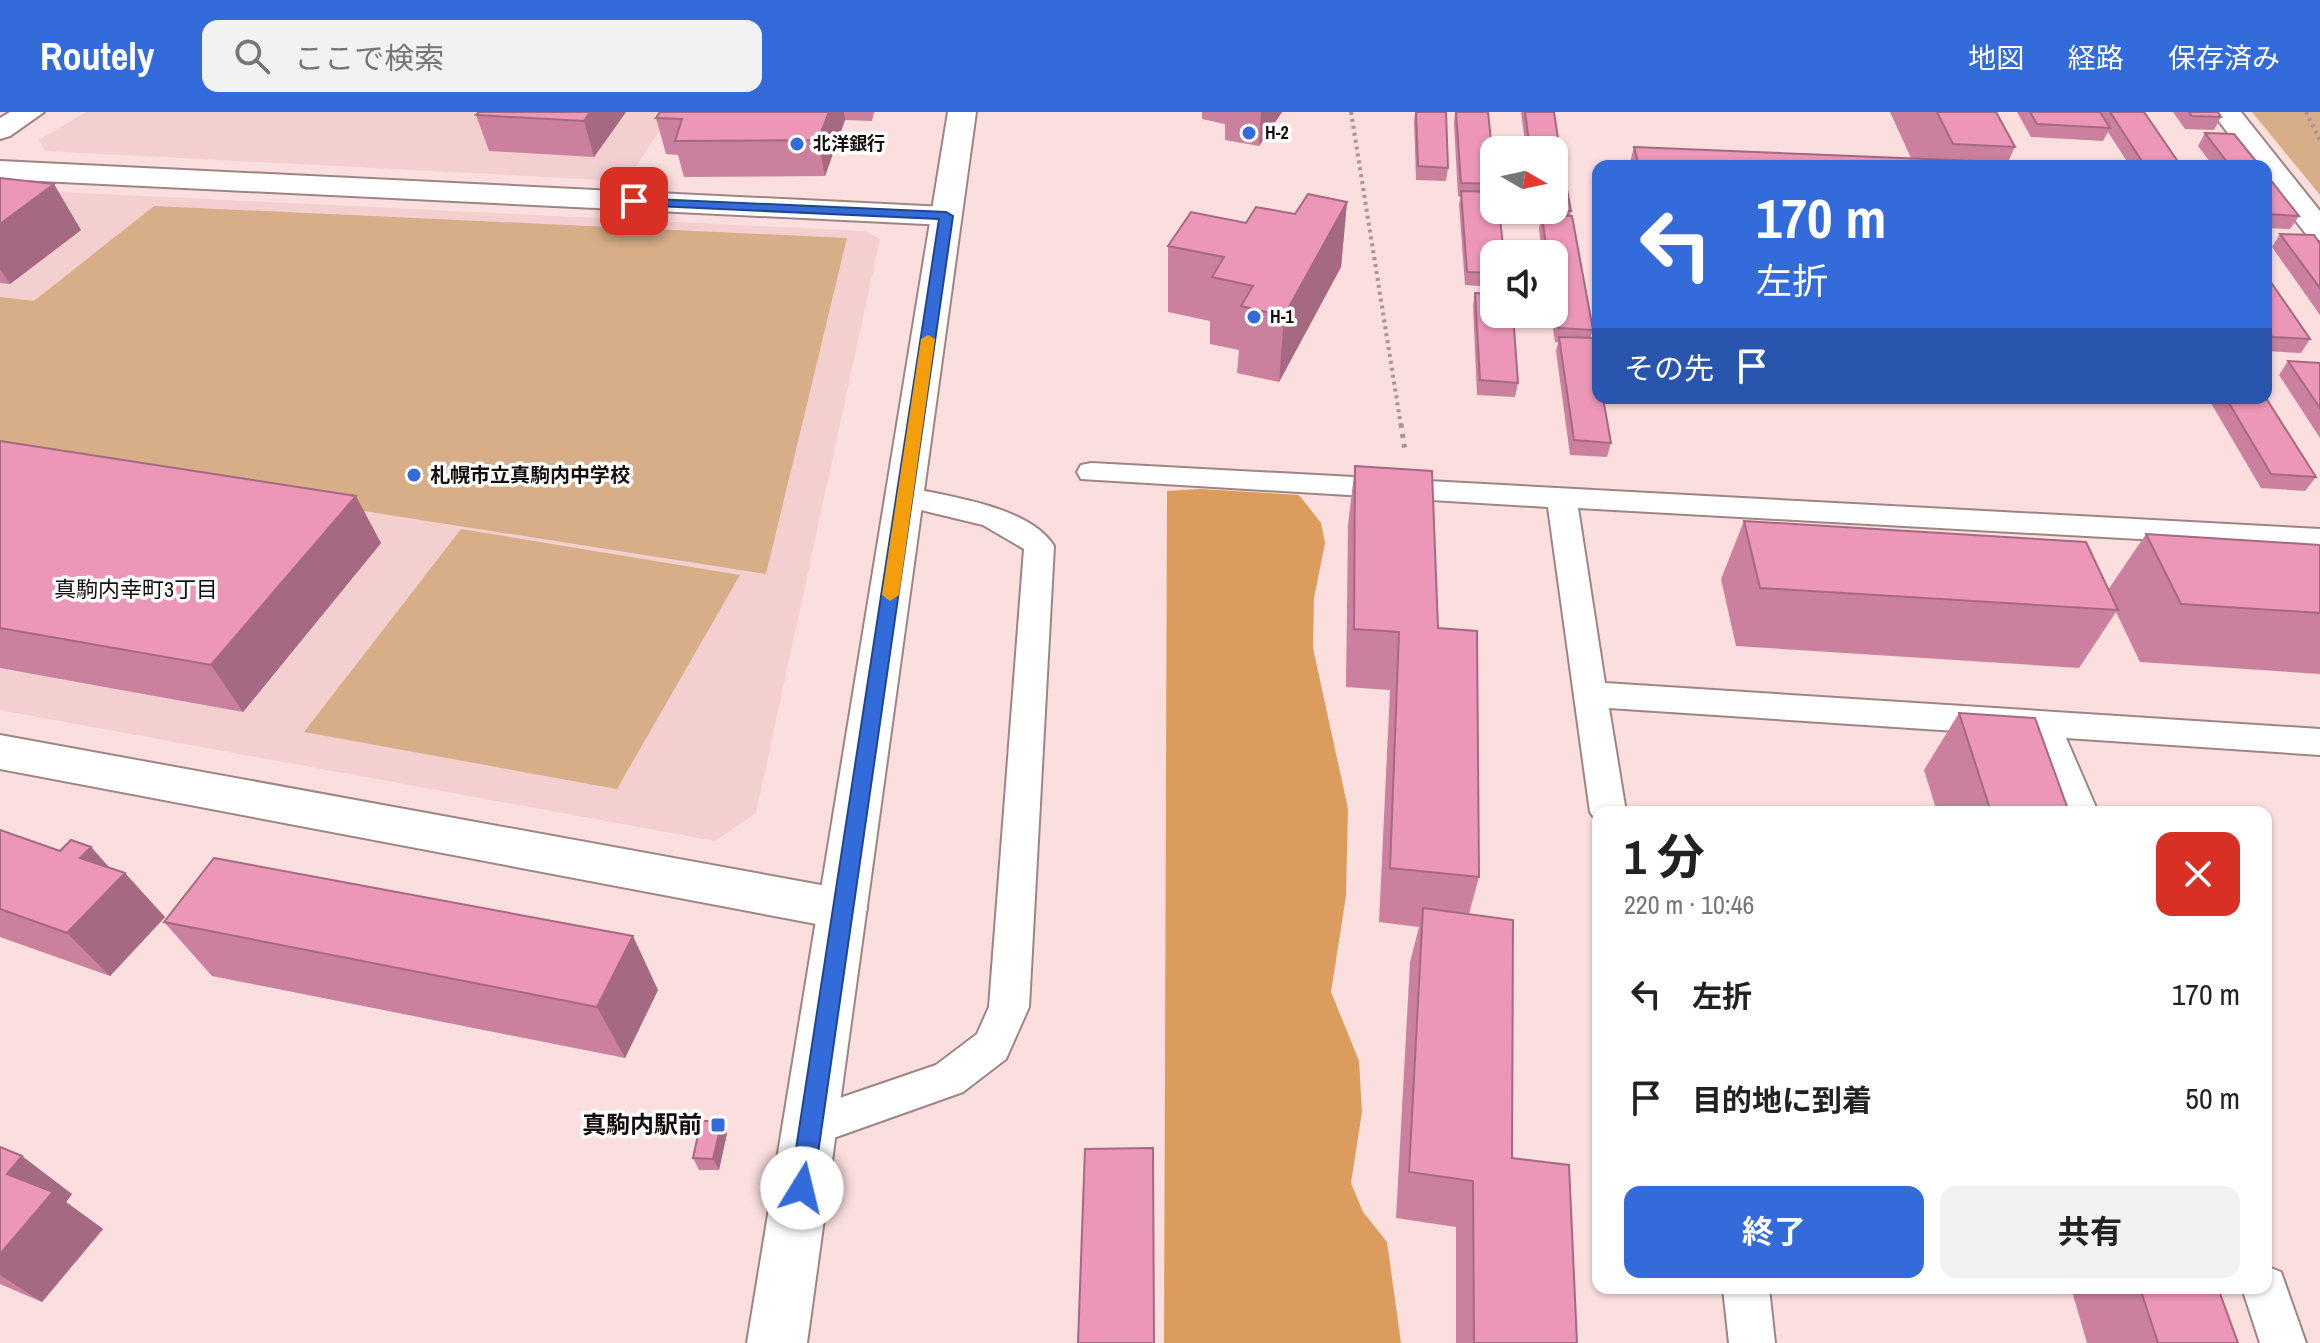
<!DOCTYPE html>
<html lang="ja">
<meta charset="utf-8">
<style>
:root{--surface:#fff;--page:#f2f2f2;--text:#222;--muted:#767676;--accent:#346bda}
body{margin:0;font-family:"Archivo Narrow","Noto Sans JP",sans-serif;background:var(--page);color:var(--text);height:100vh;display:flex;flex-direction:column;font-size:30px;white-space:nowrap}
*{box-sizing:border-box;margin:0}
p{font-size:26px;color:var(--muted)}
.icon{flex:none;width:44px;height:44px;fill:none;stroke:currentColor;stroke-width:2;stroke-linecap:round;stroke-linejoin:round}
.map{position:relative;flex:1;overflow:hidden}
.panel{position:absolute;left:1592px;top:694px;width:680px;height:488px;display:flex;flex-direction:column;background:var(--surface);border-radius:16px;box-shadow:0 2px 6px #0004}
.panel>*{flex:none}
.hud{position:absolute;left:1592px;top:48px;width:680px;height:244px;border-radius:16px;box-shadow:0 2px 6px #0004;background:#346bda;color:#fff;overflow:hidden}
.needle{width:52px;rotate:99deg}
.fabs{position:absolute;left:1480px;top:24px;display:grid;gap:16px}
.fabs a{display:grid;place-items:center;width:88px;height:88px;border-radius:16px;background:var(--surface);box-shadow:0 2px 6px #0004;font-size:40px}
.pin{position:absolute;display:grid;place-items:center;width:68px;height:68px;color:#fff;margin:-34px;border-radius:16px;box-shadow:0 4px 12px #0006}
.me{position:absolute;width:88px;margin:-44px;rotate:9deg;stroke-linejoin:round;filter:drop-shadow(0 0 6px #0008)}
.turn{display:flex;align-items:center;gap:28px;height:168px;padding:0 32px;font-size:36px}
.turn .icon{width:104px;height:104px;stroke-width:2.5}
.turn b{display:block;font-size:56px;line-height:68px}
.then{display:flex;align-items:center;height:76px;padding:0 32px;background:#0003;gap:16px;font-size:30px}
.round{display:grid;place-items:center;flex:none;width:84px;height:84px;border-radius:16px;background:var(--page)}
.head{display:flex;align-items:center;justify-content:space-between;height:136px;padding:0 32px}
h1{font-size:48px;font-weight:700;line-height:60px}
.primary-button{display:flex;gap:16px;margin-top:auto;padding:16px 32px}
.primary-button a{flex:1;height:92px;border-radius:16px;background:var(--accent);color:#fff;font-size:32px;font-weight:700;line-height:92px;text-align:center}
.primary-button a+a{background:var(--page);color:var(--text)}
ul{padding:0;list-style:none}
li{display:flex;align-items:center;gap:24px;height:104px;padding:0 32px}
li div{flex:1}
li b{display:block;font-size:30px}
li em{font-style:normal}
header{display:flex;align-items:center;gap:48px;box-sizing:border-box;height:112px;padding:0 40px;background:var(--accent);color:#fff}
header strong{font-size:38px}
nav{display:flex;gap:44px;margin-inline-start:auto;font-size:28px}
.search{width:560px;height:72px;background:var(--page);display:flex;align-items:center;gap:20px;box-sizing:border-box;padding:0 28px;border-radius:16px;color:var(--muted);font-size:30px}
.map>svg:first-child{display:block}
.built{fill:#f4cfcf}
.green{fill:#d7ae88}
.forest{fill:#db9c5d}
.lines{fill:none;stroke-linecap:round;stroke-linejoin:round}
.service-casing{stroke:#9e8584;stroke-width:4}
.minor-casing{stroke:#9e8584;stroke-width:4}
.tertiary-casing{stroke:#9e8584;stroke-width:4}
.path-far1{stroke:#a99393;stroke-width:4;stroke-dasharray:3 4;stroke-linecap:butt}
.path{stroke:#a99393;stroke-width:5;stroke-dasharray:4 6;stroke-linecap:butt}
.service{fill:#fff;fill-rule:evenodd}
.minor{fill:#fff;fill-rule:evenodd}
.tertiary{fill:#fff;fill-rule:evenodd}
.wall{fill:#cb819e}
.shaded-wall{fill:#a56981}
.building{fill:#ec96b8;stroke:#a56981;stroke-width:2}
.route{fill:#346bda;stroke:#22468e;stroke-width:2}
.slow{fill:#f59e0b}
.poi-dot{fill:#346bda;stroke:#fff;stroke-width:3}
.labels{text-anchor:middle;stroke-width:7;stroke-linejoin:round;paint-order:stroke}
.far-poi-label{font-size:18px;font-weight:bold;fill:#170e0e;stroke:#fff;text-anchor:start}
.poi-label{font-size:20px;font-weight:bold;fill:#170e0e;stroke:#fff;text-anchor:start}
.neighbourhood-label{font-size:22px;fill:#170e0e;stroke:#fff}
.near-poi-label{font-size:24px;font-weight:bold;fill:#170e0e;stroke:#fff;text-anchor:end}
</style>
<header>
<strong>Routely</strong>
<div class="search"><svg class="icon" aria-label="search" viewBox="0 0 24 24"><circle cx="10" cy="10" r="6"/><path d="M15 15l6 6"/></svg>ここで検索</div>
<nav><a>地図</a><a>経路</a><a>保存済み</a></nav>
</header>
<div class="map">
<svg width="2320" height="1231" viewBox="0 0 2320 1231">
<rect width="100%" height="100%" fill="#fbdede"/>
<path class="built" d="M86,0H672L626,69L45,39L39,28Z
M0,77L864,119L880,127L756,701L715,729L0,598Z"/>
<path class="green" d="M2253,0H2320V83L2252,0Z
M154,94L847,126L766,462L0,342V185L34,189Z
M461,417L740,463L617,677L304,620Z"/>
<path class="forest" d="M1201,377L1299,383L1321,411L1325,431L1314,486L1313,536L1348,697L1346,784L1331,880L1359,949L1362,1000L1351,1071L1363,1100L1387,1130L1401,1231H1164L1167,379Z"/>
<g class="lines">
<defs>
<path id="service" d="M1091,351L2320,417V437L1578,396L1605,571L2320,617V643L2066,626L2098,700H2062L2031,624L1609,596L1626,700H1598V711L1590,700L1548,395L1081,367L1077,360L1081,353Z
M906,375C949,385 1029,394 1054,434L1029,895L1006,947L963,980L811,1034L796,1029L790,1015L796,1001L936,953L977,922L989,895L1024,437L983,413L896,392L891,385L896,378Z
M2266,1154L2281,1160L2306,1231H2260L2242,1176H2266Z
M1723,1176H1769L1775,1231H1729Z"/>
<path id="minor" d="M2212,0H2241L2320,99V128L2309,126L2266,70V54H2253Z
M0,49L946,95L957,97L961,104L957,111L946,113L0,67Z
M0,623L843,777L860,783L867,797L860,811L843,817L0,657Z"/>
<path id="tertiary" d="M10,0H44L10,24L0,27V6Z
M948,0H976L807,1231H747Z"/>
</defs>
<use href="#service" class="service-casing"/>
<use href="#minor" class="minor-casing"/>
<use href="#tertiary" class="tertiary-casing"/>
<path class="path-far1" d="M1351,0L1401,314
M2306,0L2320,28"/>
<path class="path" d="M1401,312L1405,339"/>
<use href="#service" class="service"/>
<use href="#minor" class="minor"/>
<use href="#tertiary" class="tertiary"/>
</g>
<path class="wall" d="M626,0L594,45L489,39L476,3Z
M660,0H874L872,9L845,8L825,64L684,65L678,43L666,42L656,6Z
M1202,0H1282L1259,34L1225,28V12L1202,7Z
M1415,0L1448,56L1446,69L1416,68L1414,10Z
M1455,0L1494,72V175L1465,173L1459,92L1461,85L1458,84L1454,12Z
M1521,0H1554L1562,52L1560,61L1571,99L1570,104L1593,218L1590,226L1611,331L1607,345L1570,343L1556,239L1558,230H1555L1551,202H1554V142H1542L1539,116L1540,112L1537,111L1535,98H1554V38H1526Z
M1890,0H1996L2015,35L2006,54H1629L1634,35L1911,46Z
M2017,0H2144L2181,54H2130L2108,20L2103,29L2031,25Z
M2173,0H2218L2221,5L2214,18L2185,17Z
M2205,21L2260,54H2213L2198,34Z
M2266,62L2299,104L2290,117L2266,116Z
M0,66L81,118L10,172L0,171Z
M1347,90L1341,155L1279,270L1237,261L1239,238L1210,232V209L1168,200V134L1246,111L1295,102Z
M2280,122L2320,132V203L2272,135Z
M2266,163L2310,227L2301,241L2266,239Z
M1475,181L1518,271L1515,285L1477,283L1473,194Z
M2288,249L2320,251V326L2279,263Z
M2208,286H2266L2316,365L2305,379L2261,376Z
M0,329L381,431L243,600L0,556Z
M1355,354L1438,516L1479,765L1469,802L1512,1046L1577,1231H1456V1115L1396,1106L1410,850L1419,815L1379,810L1390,578L1346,575L1348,413Z
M1744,409L2108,478L2146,422L2320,433V562L2140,550L2116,500L2079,556L1736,534L1721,467Z
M1959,601L2069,700H1937L1924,658Z
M0,717L2,719L60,739L91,735L109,755L165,805L110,864L0,825Z
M164,810L658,878L625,946L212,864Z
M727,1021L719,1058H699L693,1046Z
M0,1035L72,1082L66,1090L103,1117L42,1190L0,1172Z
M2071,1176H2218L2238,1231H2087Z"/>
<path class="shaded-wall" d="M590,0H626L594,45L584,9Z
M829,0H844L845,8L825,64L818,28Z
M1261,0H1282L1259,34Z
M54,72L81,118L10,172L0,157V112Z
M1347,90L1341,155L1279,270L1284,204Z
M356,384L381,431L243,600L211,553Z
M91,735L119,767L125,761L165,805L110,864L67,821L80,746Z
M633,824L658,878L625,946L597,895Z
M722,1009L727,1021L719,1058L713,1047Z
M22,1044L72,1082L66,1090L103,1117L42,1190L0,1163V1142L7,1062Z"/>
<path class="building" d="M479,0H590L584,9L476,3Z
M660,0H829L818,28L675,29L682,7L656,6Z
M1416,0H1446L1448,56L1418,54Z
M1456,0H1488L1494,57V72L1461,71Z
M1525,0H1554L1562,52H1554V38H1530Z
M1937,0H1996L2015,35L1953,32Z
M2030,0H2100L2110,16L2037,12Z
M2110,0H2144L2181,54H2145Z
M2189,0H2218L2221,5L2192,4Z
M2205,21L2234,22L2260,54H2230Z
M1634,35L1974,49L1977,54H1639Z
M1554,61H1564L1571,99L1542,98H1554Z
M2266,62L2299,104L2267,102Z
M0,66L54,72L0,112Z
M1461,79L1494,80V98H1499L1504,142H1494V161L1467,160Z
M1308,82L1347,90L1284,204L1241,194L1253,174L1212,165L1224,145L1168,134L1191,100L1246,111L1256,95L1295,102Z
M1542,103L1572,104L1593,218L1558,216L1554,187V142H1547Z
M2280,122L2314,123L2320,132V176Z
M2266,163L2310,227L2272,225L2266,215Z
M1475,181L1494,182V202H1513L1518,271L1480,268Z
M1559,225L1594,226L1598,252V286H1603L1611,331L1574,328Z
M2288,249L2320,251V296Z
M2226,286H2266L2316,365L2271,362Z
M0,329L356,384L211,553L0,516Z
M1355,354L1432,359L1438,516L1477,519L1479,765L1390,756L1399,520L1354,517Z
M1744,409L2086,430L2118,498L1760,476Z
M2146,422L2320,433V501L2181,492Z
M1959,601L2035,606L2069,700H1991Z
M0,718L60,739L71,728L91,735L80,746L125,761L67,821L0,797Z
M214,746L633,824L597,895L164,810Z
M1423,796L1513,808L1512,1046L1569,1053L1577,1231H1474L1473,1069L1409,1060Z
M701,1009H722L713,1047L693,1046Z
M0,1035L22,1044L7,1062L53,1080L0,1142Z
M1153,1036L1154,1231H1078L1085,1037Z
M2140,1176H2218L2238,1231H2158Z"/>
<path class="route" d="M630,86L946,100L953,104L813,1076L810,1084L802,1087L793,1084L790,1076L939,107L634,93L628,89Z"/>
<path class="slow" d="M928,223L935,227L899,483L890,489L882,483L921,227Z"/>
<g class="poi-dot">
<circle cx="1249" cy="21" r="8"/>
<circle cx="797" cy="32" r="8"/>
<circle cx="1254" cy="205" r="8"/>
<circle cx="414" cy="363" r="8"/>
<rect x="710" y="1005" width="16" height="16" rx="4"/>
</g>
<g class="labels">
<g class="far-poi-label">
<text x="1265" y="27">H-2</text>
<text x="813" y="38">北洋銀行</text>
<text x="1270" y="211">H-1</text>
</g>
<g class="poi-label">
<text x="430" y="370">札幌市立真駒内中学校</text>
</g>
<g class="neighbourhood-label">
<text x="136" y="485">真駒内幸町3丁目</text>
</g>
<g class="near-poi-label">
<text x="702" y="1021">真駒内駅前</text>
</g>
</g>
</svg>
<div class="fabs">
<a><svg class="needle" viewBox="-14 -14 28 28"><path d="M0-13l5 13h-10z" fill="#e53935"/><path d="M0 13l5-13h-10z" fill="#767676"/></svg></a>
<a><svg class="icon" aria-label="sound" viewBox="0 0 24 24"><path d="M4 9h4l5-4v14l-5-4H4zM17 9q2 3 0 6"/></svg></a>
</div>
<div class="pin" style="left:634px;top:89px;background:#d93025"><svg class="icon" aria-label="arrive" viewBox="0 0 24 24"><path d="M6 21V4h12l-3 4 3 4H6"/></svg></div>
<svg class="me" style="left:802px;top:1076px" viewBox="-20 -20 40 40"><circle r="19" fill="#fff"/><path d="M0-13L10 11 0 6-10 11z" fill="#346bda"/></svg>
<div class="hud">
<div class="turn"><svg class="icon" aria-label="left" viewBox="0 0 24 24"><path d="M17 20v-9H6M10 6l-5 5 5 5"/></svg><div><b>170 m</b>左折</div></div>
<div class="then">その先<svg class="icon" aria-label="arrive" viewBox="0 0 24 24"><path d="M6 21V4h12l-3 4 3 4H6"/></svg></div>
</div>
<section class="panel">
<div class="head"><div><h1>1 分</h1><p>220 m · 10:46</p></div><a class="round" style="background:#d93025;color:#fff"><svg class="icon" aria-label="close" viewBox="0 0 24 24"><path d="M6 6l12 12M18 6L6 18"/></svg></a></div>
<ul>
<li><svg class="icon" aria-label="left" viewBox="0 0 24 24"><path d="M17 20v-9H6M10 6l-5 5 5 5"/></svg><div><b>左折</b></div><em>170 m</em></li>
<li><svg class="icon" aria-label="arrive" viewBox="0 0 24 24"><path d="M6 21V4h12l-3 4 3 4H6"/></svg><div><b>目的地に到着</b></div><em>50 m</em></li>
</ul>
<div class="primary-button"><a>終了</a><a>共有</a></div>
</section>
</div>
